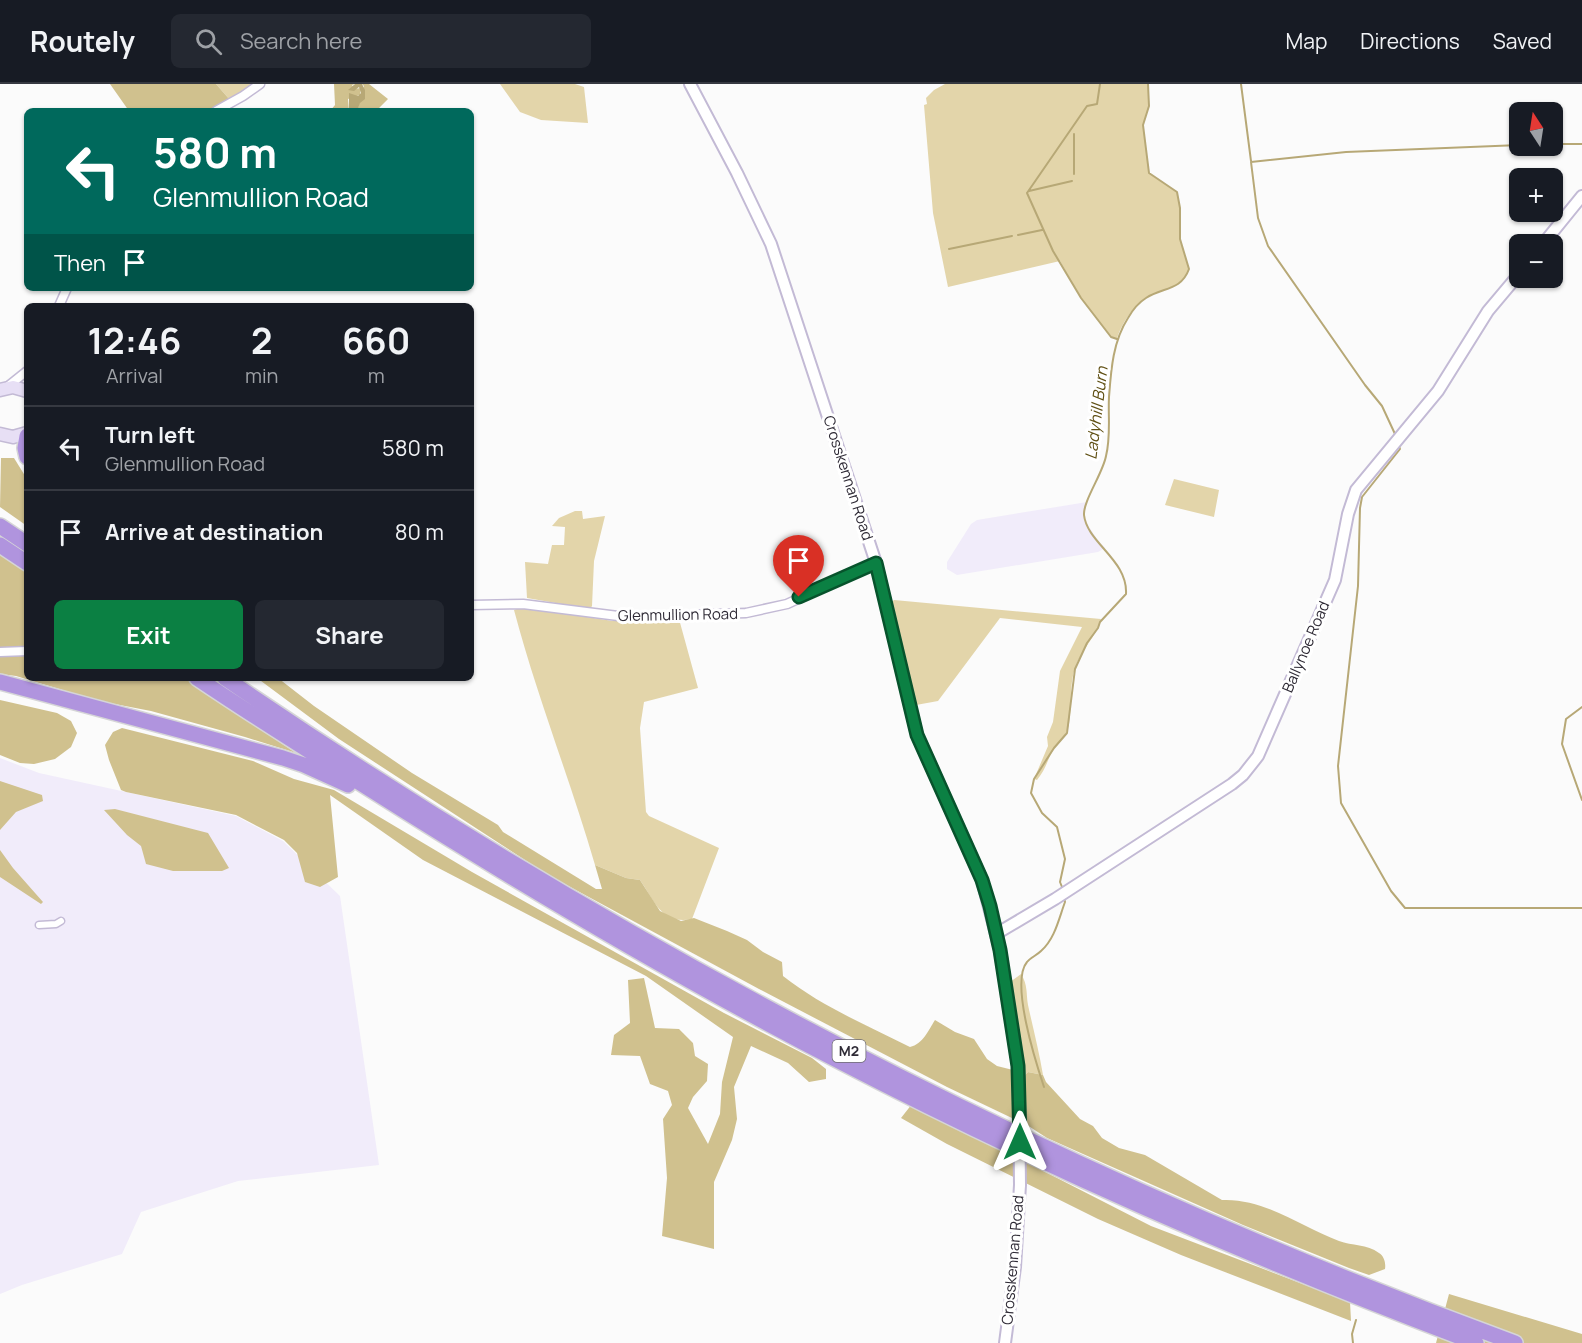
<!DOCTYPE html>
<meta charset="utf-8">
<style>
:root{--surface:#171b24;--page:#242831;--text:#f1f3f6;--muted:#9ea1a6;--line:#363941;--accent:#0b8043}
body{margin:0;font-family:Manrope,sans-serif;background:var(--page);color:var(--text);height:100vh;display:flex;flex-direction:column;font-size:22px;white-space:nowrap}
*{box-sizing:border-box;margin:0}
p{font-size:20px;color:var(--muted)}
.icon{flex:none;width:33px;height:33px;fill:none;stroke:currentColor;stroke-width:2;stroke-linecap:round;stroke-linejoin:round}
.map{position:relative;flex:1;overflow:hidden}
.details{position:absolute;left:24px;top:219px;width:450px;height:378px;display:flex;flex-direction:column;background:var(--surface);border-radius:9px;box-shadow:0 2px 4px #0004}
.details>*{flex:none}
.banner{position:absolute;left:24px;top:24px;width:450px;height:183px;border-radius:9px;box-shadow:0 2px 4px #0004;background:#00695c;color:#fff;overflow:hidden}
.needle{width:39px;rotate:348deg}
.tools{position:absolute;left:1509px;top:18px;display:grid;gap:12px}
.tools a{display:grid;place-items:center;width:54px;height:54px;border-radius:9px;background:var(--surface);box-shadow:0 2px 4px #0004;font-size:30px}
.pin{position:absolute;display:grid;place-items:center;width:51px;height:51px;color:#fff;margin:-62px -26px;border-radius:50% 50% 50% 0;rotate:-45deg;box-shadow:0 0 6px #0007}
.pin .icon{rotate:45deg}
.me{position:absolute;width:66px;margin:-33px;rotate:0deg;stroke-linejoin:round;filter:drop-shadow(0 0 4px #0008)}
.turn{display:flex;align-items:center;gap:21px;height:126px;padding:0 30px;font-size:27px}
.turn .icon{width:78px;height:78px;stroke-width:2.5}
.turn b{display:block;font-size:42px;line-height:51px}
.then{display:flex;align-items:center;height:57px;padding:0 30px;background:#0003;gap:12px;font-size:22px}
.eta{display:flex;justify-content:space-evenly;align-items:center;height:102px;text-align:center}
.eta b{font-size:36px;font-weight:700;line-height:42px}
.primary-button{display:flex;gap:12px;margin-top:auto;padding:12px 30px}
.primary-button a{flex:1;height:69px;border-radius:9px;background:var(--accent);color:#fff;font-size:24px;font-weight:700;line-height:69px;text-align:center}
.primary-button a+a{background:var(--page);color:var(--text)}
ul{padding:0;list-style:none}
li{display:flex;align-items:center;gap:18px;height:84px;padding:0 30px;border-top:2px solid var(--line)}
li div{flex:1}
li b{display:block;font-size:22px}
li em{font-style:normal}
header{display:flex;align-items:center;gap:36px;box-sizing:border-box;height:84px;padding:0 30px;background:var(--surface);border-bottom:2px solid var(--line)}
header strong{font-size:28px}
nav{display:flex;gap:33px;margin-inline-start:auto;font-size:21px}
.search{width:420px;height:54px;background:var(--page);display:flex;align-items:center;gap:15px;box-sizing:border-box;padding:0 21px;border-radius:9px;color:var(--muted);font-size:22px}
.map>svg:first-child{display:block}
.built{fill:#f1ecfa}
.green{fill:#e3d5aa}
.forest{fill:#d0c18e}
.water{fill:#b7a876}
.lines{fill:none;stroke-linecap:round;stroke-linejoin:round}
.stream{stroke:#b7a876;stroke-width:2}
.pedestrian-casing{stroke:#c3bad5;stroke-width:9}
.minor-casing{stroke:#c3bad5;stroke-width:11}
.tertiary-casing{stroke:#c3bad5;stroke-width:14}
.secondary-casing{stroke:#c3bad5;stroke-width:15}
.motorway-casing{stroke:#d5d5d7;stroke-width:18}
.pedestrian{stroke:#fff;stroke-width:6}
.minor{stroke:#fff;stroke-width:8}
.tertiary{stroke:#fff;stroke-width:10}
.secondary{stroke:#e7dff5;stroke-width:12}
.motorway{stroke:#b094de;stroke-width:15}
.tertiary-bridge-casing{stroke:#c3bad5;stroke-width:14;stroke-linecap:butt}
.tertiary-bridge{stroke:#fff;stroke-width:10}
.route-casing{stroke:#07532c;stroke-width:15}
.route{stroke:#0b8043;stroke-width:10}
.labels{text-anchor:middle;stroke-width:6;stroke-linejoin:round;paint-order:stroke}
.shield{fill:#fff;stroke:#6d6b72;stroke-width:1.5}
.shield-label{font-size:14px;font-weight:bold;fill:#2f2b36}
.street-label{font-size:15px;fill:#2f2b36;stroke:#fff}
.water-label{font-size:16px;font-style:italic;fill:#605014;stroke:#fff}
</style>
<header>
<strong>Routely</strong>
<div class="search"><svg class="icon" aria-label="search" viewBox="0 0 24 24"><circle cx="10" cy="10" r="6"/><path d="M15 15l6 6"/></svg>Search here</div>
<nav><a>Map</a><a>Directions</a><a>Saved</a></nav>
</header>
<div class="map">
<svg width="1582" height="1259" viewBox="0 0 1582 1259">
<rect width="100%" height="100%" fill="#fbfbfb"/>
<path class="built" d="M1087,418L1084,432L1086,438L1097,455L1105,464L1098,468L957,491L947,485V478L971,440L977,436Z
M0,674L39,689L236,732L283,757L340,812L379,1081L238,1097L141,1128L122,1170L22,1201L0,1210Z"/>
<path class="green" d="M216,0H253L230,16Z
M500,0H575L584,3L588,39L541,36L520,28Z
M945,0H1148L1149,22L1143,41L1149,89L1177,108L1180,124V155L1189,185C1181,206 1164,204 1147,213C1134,221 1121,240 1117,255L1111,253L1081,214L1060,177L948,203L933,129L924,21L927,20L926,14L934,6Z
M1174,395L1219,406L1214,433L1165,421Z
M575,427H582L583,435L605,432L594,477L592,522L590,525L527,514L525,478L548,480L552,461H564L565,443L552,442L559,434Z
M894,516L1101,535C1096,553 1081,566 1075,584C1069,602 1072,622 1069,640C1067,651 1061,655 1055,663C1048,673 1047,684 1037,696L1034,695L1048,662L1047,653L1053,638L1060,587L1082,543L1000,534L938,617L916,621L892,518Z
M522,523L613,537L679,535L698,604L644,618L640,644L646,728L649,732L719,764L692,835C661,841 654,816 640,796L626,794L595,781C570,695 537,613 514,526Z
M1021,890C1028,901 1026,909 1028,921C1033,944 1039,967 1043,991L1028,988L1023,993L1010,898Z"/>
<path class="forest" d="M110,0H216L230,16L210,27H129Z
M334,0H355L352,1L354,5L361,4L360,11L348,15L349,27H330L335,21Z
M362,0H369L388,15L376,27H357L364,2Z
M1,374H14L27,395V442L0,423Z
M0,469L27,488V594H184L296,669L245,653L151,627L99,617L16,592L0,590Z
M257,594H278L314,622L412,689L498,741L503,748L596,805H602L595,781L626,794L640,796L660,827L681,837L694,834L727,847L747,856L763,868L782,878L783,892C821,922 866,941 910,963C923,960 928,947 935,936L955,948L974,955L987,975L997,982L1013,986L1014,1035L947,1003L759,905L548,791L339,655Z
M0,616L57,629L71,637L77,649L71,663L55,675L34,680L20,679L0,671Z
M122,644L253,677L294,695L334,706L472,788L724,929L812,974L826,985V995L809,998L788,979L751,962L734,1003L737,1035L732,1056L714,1098V1165L662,1152L667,1094L663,1035L672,1021L668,1007L650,1000L640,972L611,971L614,951L630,939L628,896L644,894L655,944L679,945L693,959L695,972L708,980L707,997L693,1013L688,1024L708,1060L720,1030L722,998L733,953L646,892L423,776L330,711L338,793L320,803L305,798L297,769L284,756L236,731L126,708L121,706L109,676L105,661L113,648Z
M0,697L42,711L43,717L16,728L0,746Z
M115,725L208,749L229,784L222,787H173L146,780L141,762L127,751L104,726Z
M0,766L13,784L43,818L41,820L0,793Z
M1028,988L1043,991L1046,998L1080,1035L1093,1042L1102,1054L1119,1064L1145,1071L1222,1116C1264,1114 1302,1143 1339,1157C1352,1162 1367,1160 1379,1169C1384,1172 1386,1179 1385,1185L1369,1191L1349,1184L1243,1141L1047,1054L1027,1041L1023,993Z
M912,1020L1151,1142L1350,1218L1351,1237L1181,1171L1098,1135L947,1060L901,1034Z
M1449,1210L1582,1250V1259H1436Z"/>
<path class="water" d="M355,0H362L365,6V15L360,19L357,27H349V9L358,12L361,9L359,3L354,7L348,6Z"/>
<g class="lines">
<path class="stream" d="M1241,0L1251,77
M1074,50V90
M1552,60H1582
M1029,107L1072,97
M1027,109L1053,167L1081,214L1111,253L1117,255
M1027,109L1087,22L1097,20L1100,0
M1018,151L1042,146
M949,165L1012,152
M1395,350L1382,322L1365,301L1268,162L1258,134L1251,78L1346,68L1520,61
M1399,362L1400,365L1362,413L1360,424L1358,502L1338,682L1341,719L1391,807L1405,824H1582
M1582,623L1566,635L1562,660L1582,716
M1062,803L1060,798L1065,775L1057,743L1042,729L1031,709L1034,695L1054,664L1067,649L1075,585L1087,559L1098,544L1100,538L1126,510C1128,476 1087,459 1084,431C1083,417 1103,389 1106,372C1111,352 1108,333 1109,313C1111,286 1113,257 1128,234C1132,227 1138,219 1146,214C1163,203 1181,207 1189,185L1180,155V124L1177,108L1149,89L1143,41L1149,22L1148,0
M1044,1003C1036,979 1010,898 1027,878C1030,874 1037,871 1041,867C1055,855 1059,834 1065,818L1064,812
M1353,1259L1352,1250L1356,1236"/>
<defs>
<path id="pedestrian" d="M39,841L56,840L61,837"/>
<path id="minor" d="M216,27L243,12L260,0
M59,222L67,204
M7,303L27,287
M471,521L523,520L626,533L746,529L787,520L876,479
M0,568L27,567"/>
<path id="tertiary" d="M690,0L737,89L771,160L876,479L917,651L982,796L1000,866L1018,982L1019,1014
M1543,160L1582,112
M996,850L1055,815L1232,700L1243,691L1258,672L1335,496L1348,430L1356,406L1438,307L1488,227L1520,189
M1005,1259L1015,1183L1020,1101"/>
<path id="secondary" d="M0,306L13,303L27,307
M0,350L13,353L27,349"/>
<path id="motorway" d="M27,352L25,364L27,373
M0,442L27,460
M0,461L27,479
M197,594C253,632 311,668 368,704C521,801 678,894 839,977C1045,1084 1259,1177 1476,1259
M225,594C626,868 1059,1092 1515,1259
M0,598L283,674L304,681L348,701"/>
</defs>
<use href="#pedestrian" class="pedestrian-casing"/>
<use href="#minor" class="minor-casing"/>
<use href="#tertiary" class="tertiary-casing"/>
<use href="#secondary" class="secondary-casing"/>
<use href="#motorway" class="motorway-casing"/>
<use href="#pedestrian" class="pedestrian"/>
<use href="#minor" class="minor"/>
<use href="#tertiary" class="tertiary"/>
<use href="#secondary" class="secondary"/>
<use href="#motorway" class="motorway"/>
<defs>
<path id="tertiary-bridge" d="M1019,1014L1020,1101"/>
</defs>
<use href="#tertiary-bridge" class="tertiary-bridge-casing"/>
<use href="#tertiary-bridge" class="tertiary-bridge"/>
</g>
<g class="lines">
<defs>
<path id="route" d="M799,513L876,479L917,651L982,796L990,822L1000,866L1018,982L1020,1058"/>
</defs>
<use href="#route" class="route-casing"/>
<use href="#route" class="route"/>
</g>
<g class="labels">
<rect class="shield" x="832.5" y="956" width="33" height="22" rx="4.5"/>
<g class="shield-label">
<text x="849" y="972">M2</text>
</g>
<g class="street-label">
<text transform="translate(848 394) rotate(72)" y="5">Crosskennan Road</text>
<text transform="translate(678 531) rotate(-1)" y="5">Glenmullion Road</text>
<text transform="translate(1306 563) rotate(-67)" y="5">Ballynoe Road</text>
<text transform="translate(1013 1176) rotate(-85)" y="5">Crosskennan Road</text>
</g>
<g class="water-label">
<text transform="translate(1096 329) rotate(-83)" y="6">Ladyhill Burn</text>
</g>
</g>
</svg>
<div class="tools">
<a><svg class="needle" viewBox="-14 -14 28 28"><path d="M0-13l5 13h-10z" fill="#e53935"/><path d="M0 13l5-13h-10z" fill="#9ea1a6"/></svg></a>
<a>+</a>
<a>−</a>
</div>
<div class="pin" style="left:799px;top:513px;background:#d93025"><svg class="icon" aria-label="arrive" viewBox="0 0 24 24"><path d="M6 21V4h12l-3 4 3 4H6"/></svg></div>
<svg class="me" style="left:1020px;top:1058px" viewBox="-20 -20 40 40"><path d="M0-17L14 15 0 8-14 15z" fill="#0b8043" stroke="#fff" stroke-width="4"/></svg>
<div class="banner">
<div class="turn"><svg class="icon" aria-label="left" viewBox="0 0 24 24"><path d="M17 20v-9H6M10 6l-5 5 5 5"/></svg><div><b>580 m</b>Glenmullion Road</div></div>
<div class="then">Then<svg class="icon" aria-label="arrive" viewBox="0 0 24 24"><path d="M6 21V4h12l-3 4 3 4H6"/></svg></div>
</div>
<section class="details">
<div class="eta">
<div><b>12:46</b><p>Arrival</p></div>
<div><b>2</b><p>min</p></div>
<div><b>660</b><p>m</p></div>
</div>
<ul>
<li><svg class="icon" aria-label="left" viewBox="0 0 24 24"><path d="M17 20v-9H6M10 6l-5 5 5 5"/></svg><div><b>Turn left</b><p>Glenmullion Road</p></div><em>580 m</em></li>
<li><svg class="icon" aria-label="arrive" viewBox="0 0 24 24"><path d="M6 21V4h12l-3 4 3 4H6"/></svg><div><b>Arrive at destination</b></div><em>80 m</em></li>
</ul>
<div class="primary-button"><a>Exit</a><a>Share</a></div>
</section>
</div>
